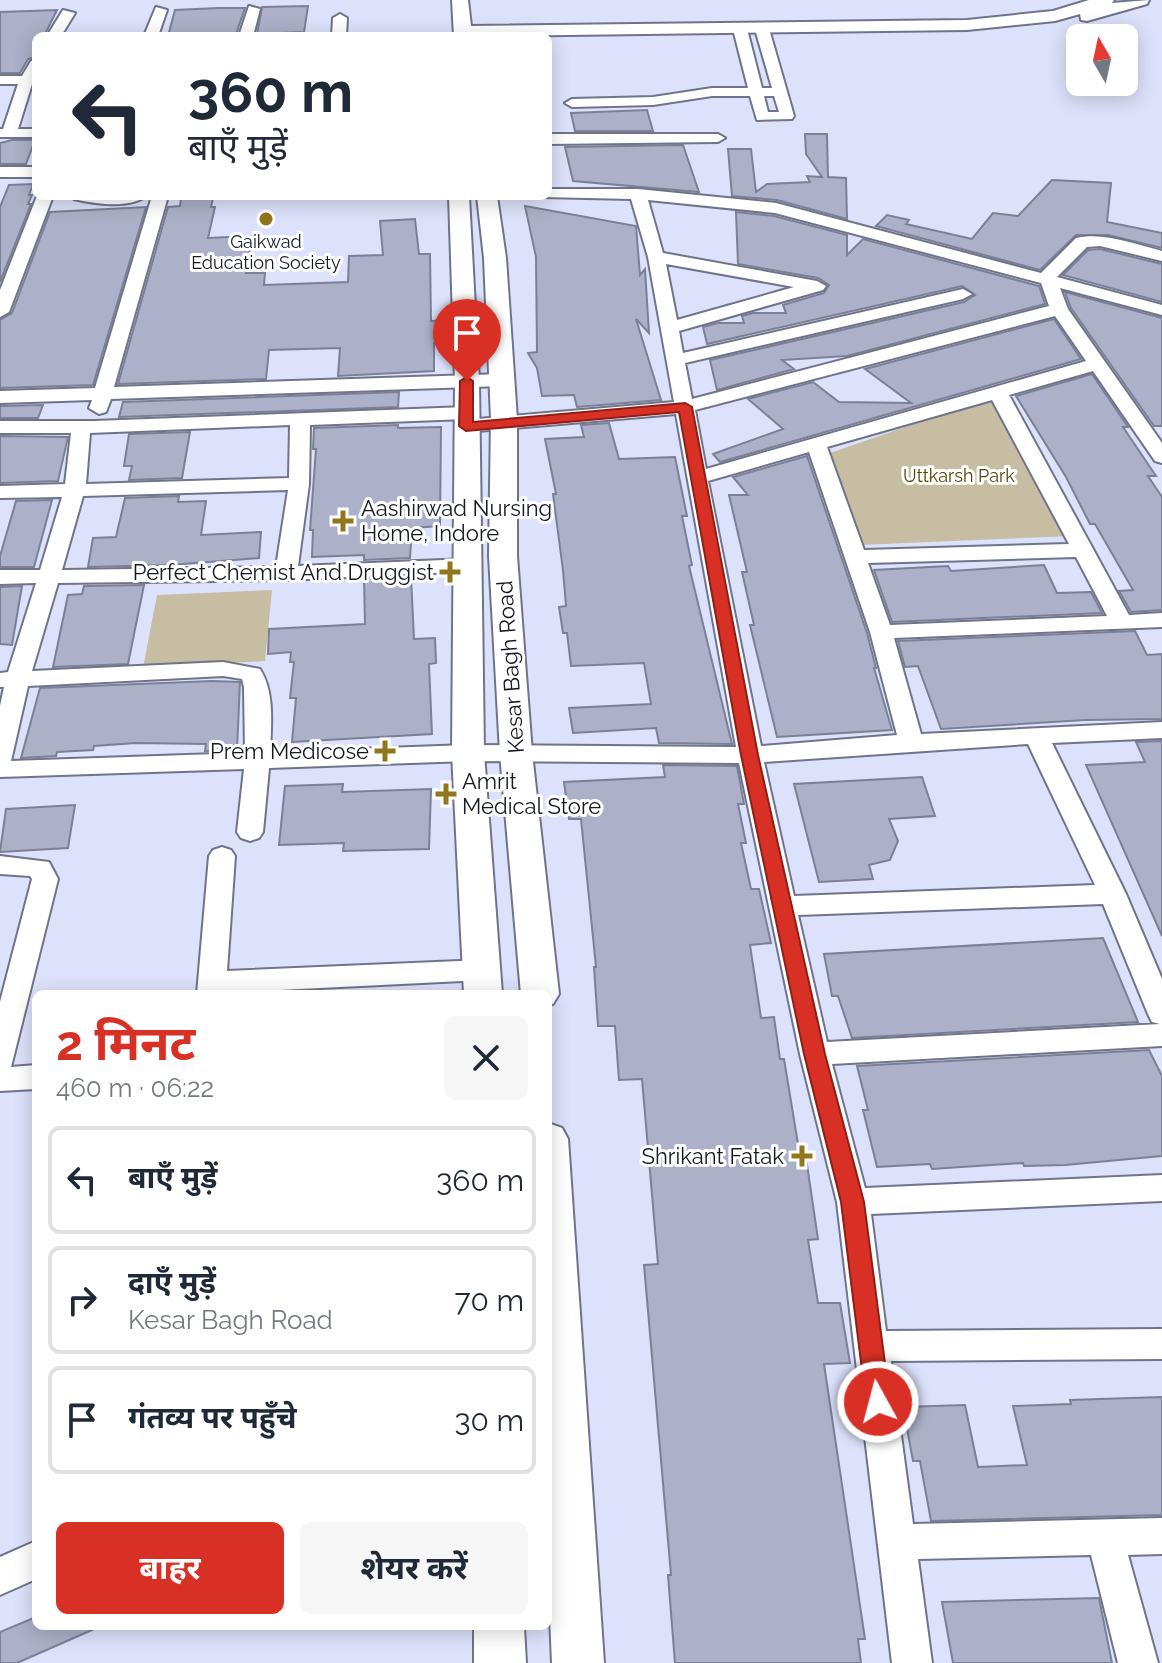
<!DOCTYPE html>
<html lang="hi">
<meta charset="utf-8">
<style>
:root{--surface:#fff;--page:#f6f6f7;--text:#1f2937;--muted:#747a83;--line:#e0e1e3;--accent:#d93025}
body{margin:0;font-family:Raleway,"Noto Sans Devanagari",sans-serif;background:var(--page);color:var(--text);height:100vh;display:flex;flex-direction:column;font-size:30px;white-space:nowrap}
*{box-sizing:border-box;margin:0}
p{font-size:26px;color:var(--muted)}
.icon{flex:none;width:44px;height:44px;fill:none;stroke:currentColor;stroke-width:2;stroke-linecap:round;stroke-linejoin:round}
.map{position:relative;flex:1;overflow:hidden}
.details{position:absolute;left:32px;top:990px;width:520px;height:640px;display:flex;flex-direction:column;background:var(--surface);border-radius:12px;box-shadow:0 4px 20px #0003}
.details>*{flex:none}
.top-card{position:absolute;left:32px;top:32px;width:520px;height:168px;border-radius:12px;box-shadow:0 4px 20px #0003;background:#fff;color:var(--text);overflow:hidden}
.needle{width:52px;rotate:351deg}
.controls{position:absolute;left:1066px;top:24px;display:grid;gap:16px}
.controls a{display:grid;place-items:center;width:72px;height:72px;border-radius:12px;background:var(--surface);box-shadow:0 4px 20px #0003;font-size:40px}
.pin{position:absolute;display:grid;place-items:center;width:68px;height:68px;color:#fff;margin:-82px -34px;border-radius:50% 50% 50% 0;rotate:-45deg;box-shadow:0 0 8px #0007}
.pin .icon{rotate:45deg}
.me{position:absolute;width:88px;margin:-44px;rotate:353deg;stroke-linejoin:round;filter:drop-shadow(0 0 6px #0008)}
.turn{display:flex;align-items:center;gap:28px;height:168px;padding:0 24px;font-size:36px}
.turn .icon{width:104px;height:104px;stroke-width:2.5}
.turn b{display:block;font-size:56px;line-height:68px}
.round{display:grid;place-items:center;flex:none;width:84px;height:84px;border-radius:12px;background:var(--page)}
.head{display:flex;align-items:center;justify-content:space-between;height:136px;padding:0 24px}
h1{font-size:48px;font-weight:700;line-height:60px;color:var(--accent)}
.action{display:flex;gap:16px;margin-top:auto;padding:16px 24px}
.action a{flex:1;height:92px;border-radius:12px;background:var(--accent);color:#fff;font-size:32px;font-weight:700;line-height:92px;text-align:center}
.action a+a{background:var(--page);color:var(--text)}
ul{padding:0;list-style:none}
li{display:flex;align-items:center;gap:24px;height:108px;margin:0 16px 12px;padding:0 8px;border:4px solid var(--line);border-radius:12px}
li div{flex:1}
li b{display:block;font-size:30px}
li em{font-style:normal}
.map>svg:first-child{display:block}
.green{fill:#c6bda3}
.building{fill:#acb1c9;stroke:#7b8096;stroke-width:2}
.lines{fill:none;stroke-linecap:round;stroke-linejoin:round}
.minor-casing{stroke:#6f748a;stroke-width:4}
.major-casing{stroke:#6f748a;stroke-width:4}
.minor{fill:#fff;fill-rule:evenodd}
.major{fill:#fff;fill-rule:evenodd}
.route{fill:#d93025;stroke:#8d1f18;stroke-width:2}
.poi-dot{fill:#92761c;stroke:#fff;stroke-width:3}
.labels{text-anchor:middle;stroke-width:6;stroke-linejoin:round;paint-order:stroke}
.far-poi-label{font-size:18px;fill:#171922;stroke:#fff}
.far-park-label{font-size:18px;fill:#574302;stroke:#fff}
.poi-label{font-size:22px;fill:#171922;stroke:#fff;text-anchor:end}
.street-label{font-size:22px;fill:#171922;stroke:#fff}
</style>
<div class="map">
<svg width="1162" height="1663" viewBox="0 0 1162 1663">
<rect width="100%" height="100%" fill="#dce2fb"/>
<path class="green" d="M989,398L1071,536L860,545L830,453Z
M272,590L265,661L143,668L157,595Z"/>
<path class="building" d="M308,6L304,32L257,34L262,7Z
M218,8H245L236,34L168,36L175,10Z
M57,10L44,36H36V57L28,59L20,73H0V12Z
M647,110L653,131H575L571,113Z
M805,134H827L828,177L846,178L847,219L777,200L732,196L728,149H751L756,192L767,184L810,182L807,176L822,177L806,154Z
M12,140H35L26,164H0V143Z
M683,145L699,192L573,181L565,147Z
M1052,180L1111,183L1107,222L1162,233V248L1108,235H1076L1040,270L876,226L887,215L909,220L906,224L972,239L993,213L1018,216Z
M33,184L29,195H32L28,204H31L0,282V207L9,185Z
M213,198L211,207H215L208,238L252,236L246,273H265L264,285L348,282L349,256L383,255L380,221L415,219L419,254H430L431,321L450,320L451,342L434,343V371L338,376L340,348L269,350L266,379L118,384L168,207L180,206L181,199Z
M525,206L636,226L640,275L645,269L649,333L636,319L661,400L577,407L574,395L542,396L537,368L528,353L537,352L536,257Z
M146,207L93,385L0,388V320L12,313L50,212Z
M736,212L774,216L847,235V255L863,239L1039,286L1045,304L847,356L782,360L794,369L717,390L710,360L964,302L975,295L962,286L707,344L703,327L718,323H744L742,316L753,313H786L783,305L824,293L829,285L818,278L738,264Z
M1100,249L1162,264V302L1063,275L1088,250Z
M1065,292L1162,318V426H1154L1071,308Z
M1054,319L1081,359L720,462L713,454L783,429L748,399L813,382L839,402L911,403L865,369Z
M1092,374L1128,427H1123L1156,476H1148L1162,497V610L1131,612L1119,591L1133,590L1095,524H1090L1066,477L1016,396Z
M399,392L398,407L119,417L123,402Z
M43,405L38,418H0V406Z
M609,423L619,459L675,457L687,516H682L692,565L689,566L732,744L659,743L656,728L573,733L569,708L651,704L644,663L571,666L567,633H563L559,607L566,606L563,570L553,494H556L545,439L584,437L581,425Z
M398,425V428L441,427L440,526L412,528L410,558L364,560V555L312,557L313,530H310L316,449H313L314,428Z
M190,432L182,478L129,480L132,466H124L129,434Z
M0,436L68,437L58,481L0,483Z
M807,456L867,633L876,668H874L892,730L777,737L750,625H754L742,572H747L729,495H748L733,477Z
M179,496L178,502L206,501L201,535L261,532L259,558L170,565L88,567L93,538L116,537L125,498Z
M52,500L34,567H0V556L16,501Z
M1044,565L1057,593L1091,592L1102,613L892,622L874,570L948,566L951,571Z
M411,577L414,639L435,638L436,663L429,664L432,734L292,742L296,698H290L294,662H290L291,652L268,654L269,629L365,624L364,579Z
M144,585L128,664L53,667L68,595L82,594L84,586Z
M22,586L12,645L0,644V587Z
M1135,631L1147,655L1162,654V719L1085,720L941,729L918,666L905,667L898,641Z
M212,681L240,682L237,750L205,751L206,744L136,743L94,746L93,750L57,752L56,756L21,758L40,688Z
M1162,741V936L1086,765L1145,762L1136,742Z
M663,765L737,766L744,804H738L746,843H741L751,889H759L771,943L750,945L761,1018L774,1017L780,1059H784L798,1144H804L818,1239L808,1240L818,1303H840L850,1363L824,1364L865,1639H858L861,1663H675L668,1575H671L644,1265L658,1264L642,1079L619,1080L615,1026H598L594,967H596L581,819H569L564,782L665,777Z
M922,777L935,816L889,819L898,841L890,860L869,865L873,879L819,882L794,784Z
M343,784L342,792L431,789L429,849L343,851L344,843L279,845L285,786Z
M75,805L68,848L0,852L6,809Z
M1103,938L1138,1022L852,1038L838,996H832L824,954Z
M1149,1050L1162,1076V1156L1065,1165L1024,1166L1023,1163L932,1169L930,1164L877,1167L863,1110H868L857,1066Z
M1162,1397V1515L931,1521L920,1461H913L903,1407L965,1405L978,1467L1027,1465L1013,1406L1071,1404L1070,1400Z
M1099,1598L1112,1663H953L942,1602Z
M36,1617V1626H101L17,1663H0V1632Z"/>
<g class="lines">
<defs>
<path id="minor" d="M249,6L260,9L253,36H239Z
M156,7L167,10L158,36H144Z
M63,10L75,13L61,36H47Z
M340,14L347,18L346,36H332L333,18Z
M762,25L769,29L794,116L792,119L757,120L750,96H712L653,105L572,107L565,103L572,99L653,97L712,88H748L733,29L740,25L747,29L762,88H772L755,29ZM764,96H774L779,112H768Z
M36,60V84H32L18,129H36V137H0V129H3L18,84H0V76H22L31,61Z
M548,134H718L725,138L718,142L548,144Z
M0,167H36V177H0Z
M548,189H638L776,203L1041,273L1076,238C1104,232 1134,244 1162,251V261L1100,246L1087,247L1057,277L1162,305V315L1060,288L1068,309L1162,443V463L1155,461L1093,371L1009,395L1129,615L1162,613V627L894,638L921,734L1162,722V738L1052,743L1126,894L1162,979V1046L832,1064L865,1188L1162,1175V1201L871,1214L886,1331L1162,1329V1359L891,1361L913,1524L1162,1518V1554L1128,1555L1158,1663H1118L1091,1555L918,1559L932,1663H892L837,1202L800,1054L739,763L468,761L269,768L263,832L259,838L250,841L241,838L237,832L244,769L0,777V706L4,687H0V673L8,672L36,583L0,584V570H40L62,497L0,498V486L65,484L71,433H0V421H94L466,407L476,413L466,419L310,425L309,484L298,566L467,559L475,561L478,566L475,571L286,580L58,583L32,671L223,662L260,669C275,692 271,726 270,752L468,745L736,747L676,414L466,432L456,426L466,420L674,402L648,257L631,199L542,197L548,196ZM648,200L775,213L1041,283L1049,306L692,399L685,363L963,299L972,294L963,289L683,353L679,331L823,290L826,286L817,281L663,253ZM666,264L794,287L677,320ZM1055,316L1086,361L706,469L695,410ZM992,400L1069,544L864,550L827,447ZM290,425L289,478L86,484L90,433ZM809,452L870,632L897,735L761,746L708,481ZM288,490L276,567L62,570L83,496ZM1076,557L1107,616L890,625L868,563ZM223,676L242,679L244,687L245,753L11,761L28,686ZM1028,744L1095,885L794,896L764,762ZM1103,904L1148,1014L1152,1022L1160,1024L827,1042L798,915Z
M37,196H53L9,312L0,317V290Z
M72,196H146C130,209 94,204 74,199Z
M152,196H168L114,387L502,374L511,380L502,386L111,399L106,412L99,414L89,408L92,400L0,403V391L95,388Z
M222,847L231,850L235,856L227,971L483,960L493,963L497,970L493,977L483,980L197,994L209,856L213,850Z
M0,856L49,862L58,879L11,1067L36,1065V1089L0,1091V1002L32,879L30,876L0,874Z
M36,1541V1579L0,1595V1557Z"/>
<path id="major" d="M452,0H468L471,26L967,20L1053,11L1089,0H1114L1112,3L1149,0L1147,4L1087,21L1081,20L1080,14L1055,21L967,30L480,36H454Z
M449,196H469L479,381L484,753L502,994H464L452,753L455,381Z
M477,196H497L506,258L517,419V556L532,753L559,994L553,1004L548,1005V994H521L500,753L489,556L491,419L484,258Z
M548,1123L562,1128L568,1139L604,1663H552L548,1570Z
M474,1626H524L526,1663H474Z"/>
</defs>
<use href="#minor" class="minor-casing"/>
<use href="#major" class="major-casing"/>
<use href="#minor" class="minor"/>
<use href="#major" class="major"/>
</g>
<path class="route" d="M467,377L473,381V422L685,403L692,407L758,755L825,1054L864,1202L890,1402L887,1410L878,1413L870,1410L866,1402L841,1202L804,1054L741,755L679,412L466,431L459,426L460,381Z"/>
<g class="poi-dot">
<circle cx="266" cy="219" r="8"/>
<path d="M339 509h8v8h8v8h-8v8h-8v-8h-8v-8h8z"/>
<path d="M446 560h8v8h8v8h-8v8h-8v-8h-8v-8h8z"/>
<path d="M381 739h8v8h8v8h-8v8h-8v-8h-8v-8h8z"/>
<path d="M442 782h8v8h8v8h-8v8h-8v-8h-8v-8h8z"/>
<path d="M798 1144h8v8h8v8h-8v8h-8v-8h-8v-8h8z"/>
</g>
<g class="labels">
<g class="far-poi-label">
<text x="266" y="248">Gaikwad<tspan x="266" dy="21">Education Society</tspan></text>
</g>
<g class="far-park-label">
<text x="959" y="482">Uttkarsh Park</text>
</g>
<g class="poi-label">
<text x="361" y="516" text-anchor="start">Aashirwad Nursing<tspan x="361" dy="25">Home, Indore</tspan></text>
<text x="434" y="580">Perfect Chemist And Druggist</text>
<text x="369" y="759">Prem Medicose</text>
<text x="462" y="789" text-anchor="start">Amrit<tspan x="462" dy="25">Medical Store</tspan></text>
<text x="784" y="1164">Shrikant Fatak</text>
</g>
<g class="street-label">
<text transform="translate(510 667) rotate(-94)" y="8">Kesar Bagh Road</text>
</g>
</g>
</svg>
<div class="controls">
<a><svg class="needle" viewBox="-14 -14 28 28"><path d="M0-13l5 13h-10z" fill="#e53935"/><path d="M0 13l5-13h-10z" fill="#747a83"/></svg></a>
</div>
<div class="pin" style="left:467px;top:381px;background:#d93025"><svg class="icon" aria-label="arrive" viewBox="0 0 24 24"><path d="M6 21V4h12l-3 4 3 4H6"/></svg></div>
<svg class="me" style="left:878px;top:1402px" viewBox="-20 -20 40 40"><circle r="17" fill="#d93025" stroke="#fff" stroke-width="3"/><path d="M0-11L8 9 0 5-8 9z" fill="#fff"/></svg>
<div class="top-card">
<div class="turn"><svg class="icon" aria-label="left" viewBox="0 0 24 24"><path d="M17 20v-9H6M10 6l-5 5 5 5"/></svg><div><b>360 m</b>बाएँ मुड़ें</div></div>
</div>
<section class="details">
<div class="head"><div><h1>2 मिनट</h1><p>460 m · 06:22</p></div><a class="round"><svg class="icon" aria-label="close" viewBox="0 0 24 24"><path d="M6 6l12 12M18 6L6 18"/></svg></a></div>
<ul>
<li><svg class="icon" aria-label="left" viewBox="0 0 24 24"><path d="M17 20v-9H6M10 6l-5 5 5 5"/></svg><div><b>बाएँ मुड़ें</b></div><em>360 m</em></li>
<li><svg class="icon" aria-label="right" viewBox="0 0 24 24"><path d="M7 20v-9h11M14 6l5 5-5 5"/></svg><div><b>दाएँ मुड़ें</b><p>Kesar Bagh Road</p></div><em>70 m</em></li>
<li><svg class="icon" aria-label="arrive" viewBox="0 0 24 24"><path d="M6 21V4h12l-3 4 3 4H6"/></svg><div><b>गंतव्य पर पहुँचे</b></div><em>30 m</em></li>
</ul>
<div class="action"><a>बाहर</a><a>शेयर करें</a></div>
</section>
</div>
